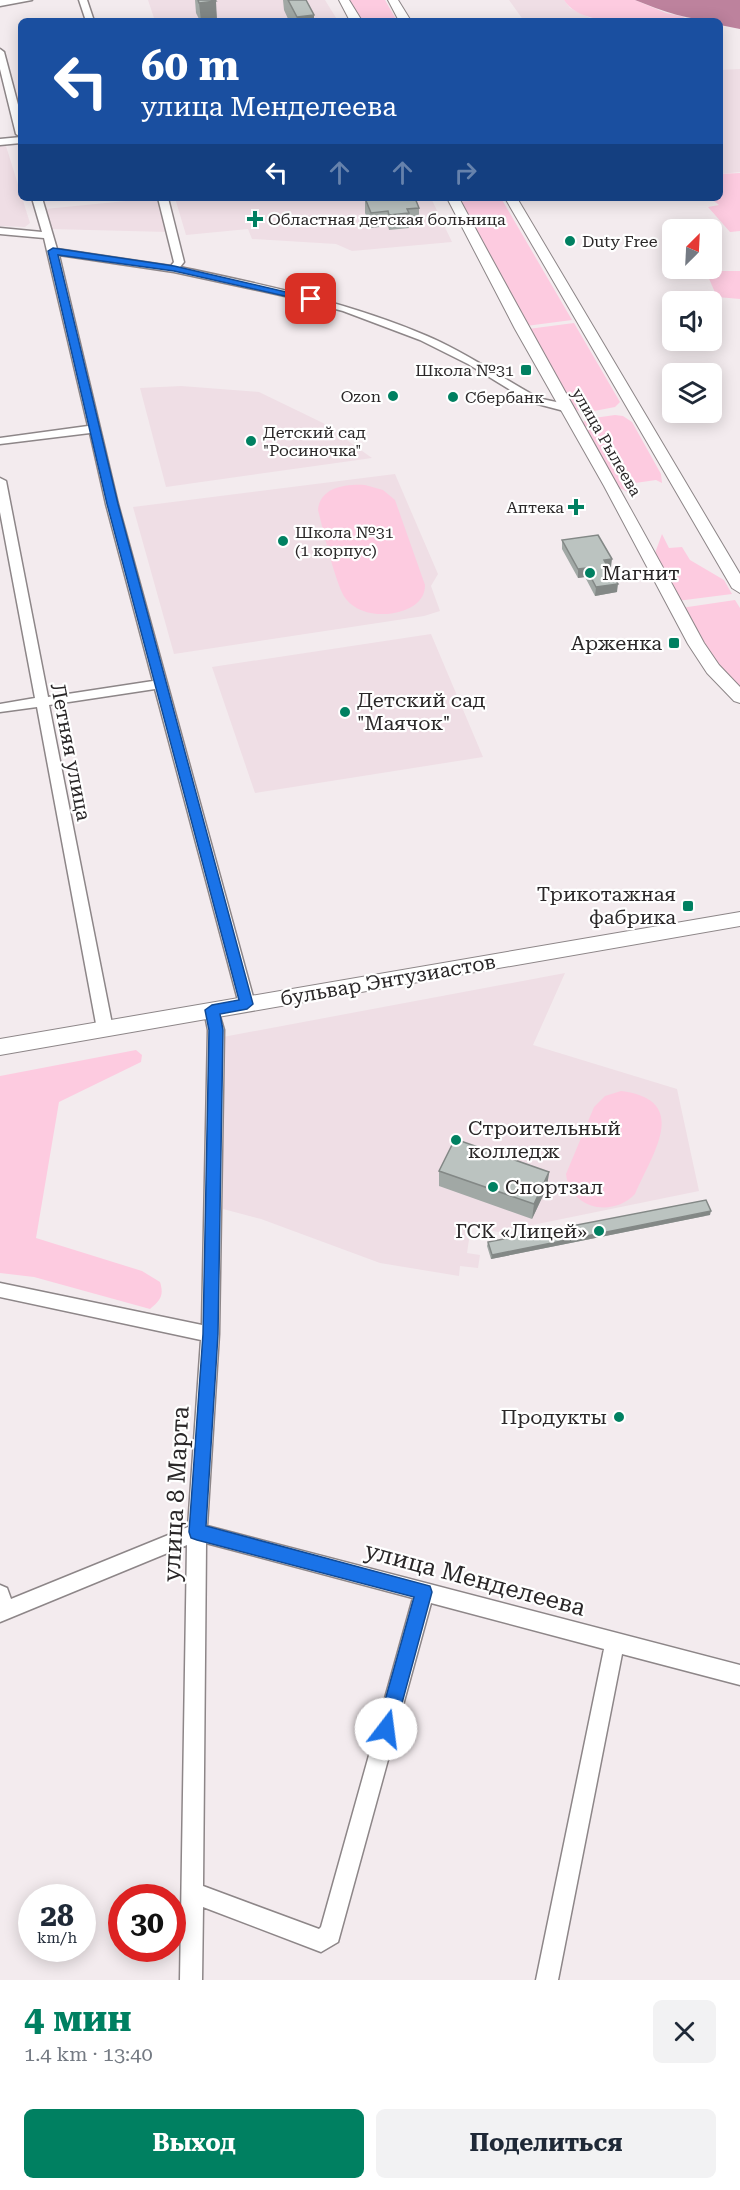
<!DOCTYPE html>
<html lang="ru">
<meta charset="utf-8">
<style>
:root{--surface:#fff;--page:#f2f2f3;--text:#1f2937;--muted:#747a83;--accent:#008061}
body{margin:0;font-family:"Roboto Serif",serif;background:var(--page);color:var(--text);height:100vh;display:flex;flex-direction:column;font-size:22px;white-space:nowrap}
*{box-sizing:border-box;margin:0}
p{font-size:20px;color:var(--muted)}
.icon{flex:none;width:33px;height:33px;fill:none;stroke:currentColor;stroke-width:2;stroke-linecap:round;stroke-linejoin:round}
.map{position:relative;height:1980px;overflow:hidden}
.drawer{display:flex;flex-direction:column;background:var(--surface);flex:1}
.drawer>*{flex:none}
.hud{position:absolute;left:18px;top:18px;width:705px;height:183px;border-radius:9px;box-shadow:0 3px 15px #0003;background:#1a4fa0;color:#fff;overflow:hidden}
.needle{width:39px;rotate:24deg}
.buttons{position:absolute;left:662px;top:219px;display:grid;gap:12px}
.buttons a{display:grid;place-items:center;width:60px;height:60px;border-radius:9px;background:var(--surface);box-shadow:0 3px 15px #0003;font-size:30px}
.speed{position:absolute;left:18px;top:1884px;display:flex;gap:12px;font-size:30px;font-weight:700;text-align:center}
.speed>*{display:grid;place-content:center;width:78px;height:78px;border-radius:50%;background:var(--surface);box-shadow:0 3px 15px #0003;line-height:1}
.speed small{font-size:15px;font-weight:400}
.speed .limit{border:9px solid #d22;background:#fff;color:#111}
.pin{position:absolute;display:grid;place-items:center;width:51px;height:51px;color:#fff;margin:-26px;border-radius:12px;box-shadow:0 3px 9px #0006}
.me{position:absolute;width:66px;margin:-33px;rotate:15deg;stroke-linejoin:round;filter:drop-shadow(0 0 4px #0008)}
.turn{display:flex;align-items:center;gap:21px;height:126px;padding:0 24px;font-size:27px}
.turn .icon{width:78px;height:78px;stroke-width:2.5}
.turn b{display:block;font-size:42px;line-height:51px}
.lanes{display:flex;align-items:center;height:57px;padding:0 24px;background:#0003;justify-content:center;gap:30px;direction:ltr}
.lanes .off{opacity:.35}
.round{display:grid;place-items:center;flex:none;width:63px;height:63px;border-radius:9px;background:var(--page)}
.head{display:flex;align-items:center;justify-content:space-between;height:102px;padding:0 24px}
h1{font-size:36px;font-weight:700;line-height:45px;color:var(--accent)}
.cta{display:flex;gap:12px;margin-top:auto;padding:12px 24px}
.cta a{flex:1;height:69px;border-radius:9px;background:var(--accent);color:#fff;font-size:24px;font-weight:700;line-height:69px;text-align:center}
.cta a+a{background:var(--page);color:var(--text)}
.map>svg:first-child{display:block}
.built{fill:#efdee5}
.green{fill:#fdcbe0}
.water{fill:#bd829d}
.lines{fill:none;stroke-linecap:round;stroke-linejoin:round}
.minor-casing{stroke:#8d8688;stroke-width:3}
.major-casing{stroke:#8d8688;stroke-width:2}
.minor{fill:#fff;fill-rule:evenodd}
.major{fill:#fff;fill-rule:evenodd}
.wall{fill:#a1a8a5}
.shaded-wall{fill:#838886}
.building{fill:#bbc3c0;stroke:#838886;stroke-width:1.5}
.route{fill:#1a73e8;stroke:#114b97;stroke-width:1.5}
.poi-dot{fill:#008061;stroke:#fff;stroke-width:2}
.labels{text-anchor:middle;stroke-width:4.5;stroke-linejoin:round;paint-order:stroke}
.far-poi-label{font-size:16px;fill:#2a2728;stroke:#fff;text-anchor:start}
.far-street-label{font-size:16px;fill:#2a2728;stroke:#fff}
.poi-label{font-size:20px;fill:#2a2728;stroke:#fff;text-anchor:start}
.street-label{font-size:20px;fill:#2a2728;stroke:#fff}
.near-street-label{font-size:24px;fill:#2a2728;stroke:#fff}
</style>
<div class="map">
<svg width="740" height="1980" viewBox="0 0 740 1980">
<rect width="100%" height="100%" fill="#f3ebee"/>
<path class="built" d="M148,0H325L338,21H155Z
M509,0H564L570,8L590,18L612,21H524Z
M740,69V172L720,174V70Z
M0,145L6,146L30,223L25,227L0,226Z
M156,198L160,199L168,232L51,229L45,209Z
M175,198H431L452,242L352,251L336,244L252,239L248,229L186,235Z
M181,386L259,392L323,423L372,458L166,487L140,388Z
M395,474L438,574L431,586L440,611L424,616L174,654L133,507Z
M431,634L483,757L255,793L212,667Z
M565,973L533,1045L677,1089L699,1191L498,1232L471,1226L467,1253L480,1255L478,1268L460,1266L459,1276L380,1263L261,1219L223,1209V1037Z"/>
<path class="green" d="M348,0H385L397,21H359Z
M564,0H635L666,13L685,17L676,21C646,21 582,29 564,0Z
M740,173V231L730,232L708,207L719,205L710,198H720V174Z
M501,198L572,320L526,326L458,202Z
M716,271H740V299L717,297L707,274Z
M574,323L620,402L615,407L589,412L575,410L528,329Z
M615,415L623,416L632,422L661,474L662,483L656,480L628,484L633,495L618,487L582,423L587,419Z
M365,485L383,490L395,500L425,585C425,599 415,607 402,611C385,617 358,615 346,599C336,587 323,529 318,510C320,487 346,484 365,485Z
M662,534L669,548L682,547L690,560L724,580L732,594L677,601L655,553Z
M735,600L740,608V693L715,664L681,608Z
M136,1050L142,1055L141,1062L59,1102L36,1238L142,1271L160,1282C164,1295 161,1300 150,1309L34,1277L0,1273V1076Z
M621,1091C692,1100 652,1154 635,1194C612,1218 570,1209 566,1174L594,1107L605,1096Z"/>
<path class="water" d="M635,0H740V29L720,25V21C690,21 662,11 635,0Z"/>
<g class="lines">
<defs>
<path id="minor" d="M0,0H32L0,6Z
M79,0H87L94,21H86Z
M0,49L4,52L21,116V137L16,134L0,69Z
M21,137V143L0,145V139Z
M32,198H42L57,249L171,266L174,262L158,198H168L184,262L180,267C264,285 348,302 427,336C465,352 499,376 535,396C547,402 564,401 574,409L568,412L530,402L468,364L420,340L343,311L294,298L174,272L59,255L118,504L255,1004L252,1008H242L239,1004L155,689L49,705L113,1029L110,1033H100L97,1029L37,707L0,712V704L35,698L0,512V478L6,481L48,697L153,681L106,504L90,433L0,444V438L88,426L44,238L0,234V228L42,232Z
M212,1004L217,1006L224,1030L219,1334L207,1526L740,1665V1685L622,1654L558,1980H536L604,1649L431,1603L338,1942L321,1952L203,1907L202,1980H180L187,1545L0,1622V1585L7,1588L11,1599L188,1527L201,1340L0,1297V1283L202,1325L208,1030L204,1010L207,1006ZM206,1543L413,1598L321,1927L319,1929L203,1886Z"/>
<path id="major" d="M339,0H349L362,21H350Z
M388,0H398L411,21H399Z
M447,198H459C539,348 624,494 704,643L719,665L740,687V703L734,701L707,673L688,644L604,486L515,329Z
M505,198H517L740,574V593L732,588Z
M740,912V926L0,1055V1039Z"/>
</defs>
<use href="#minor" class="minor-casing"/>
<use href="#major" class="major-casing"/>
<use href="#minor" class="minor"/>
<use href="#major" class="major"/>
</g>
<path class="wall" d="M195,0H215L217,21H200L196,13Z
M283,0H306L314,21H289L284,10Z
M365,198L419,208V223L409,224V228L389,230L388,226L371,228L365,213Z
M562,540L611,567L608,568L617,592L595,596L585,577L578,578L562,549Z
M439,1171L549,1172L547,1187L532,1219L439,1186Z
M710,1215L491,1259L487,1246L488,1242Z"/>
<path class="shaded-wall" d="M216,1L217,21H201L199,3Z
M314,15V21H297V17Z
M612,559L611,567L603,569L604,560Z
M586,568L585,577L578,578V569Z
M618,584L617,592L595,596L596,587Z
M549,1172L547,1187L532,1219L534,1204Z
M711,1211L710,1215L491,1259L492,1255Z"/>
<path class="building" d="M198,0H215L216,1L199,3Z
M288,0H306L314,15L297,17Z
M365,198H415L419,208L407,209L409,213L389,215L388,211L371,213Z
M598,535L612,559L604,560L618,584L596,587L586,568L578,569L562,540Z
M455,1139L549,1172L534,1204L439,1171Z
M706,1200L711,1211L492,1255L488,1242Z"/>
<path class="route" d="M53,248L174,266L316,299L311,302L174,271L58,255L118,504L253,1004L247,1009L220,1014L223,1030L218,1334L206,1526L430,1586L432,1592L395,1729L393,1735L386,1738L380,1735L377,1729L414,1597L197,1540L191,1538L189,1532L203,1334L209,1030L205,1010L212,1005L239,1000L107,504L48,251Z"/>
<g class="poi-dot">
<path d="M252 210h6v6h6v6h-6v6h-6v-6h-6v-6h6z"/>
<circle cx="570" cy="241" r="6"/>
<rect x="520" y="364" width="12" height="12" rx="3"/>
<circle cx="393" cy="396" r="6"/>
<circle cx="453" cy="397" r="6"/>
<circle cx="251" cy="441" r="6"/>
<path d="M573 498h6v6h6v6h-6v6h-6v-6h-6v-6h6z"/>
<circle cx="283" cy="541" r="6"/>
<circle cx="590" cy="573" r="6"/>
<rect x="668" y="637" width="12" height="12" rx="3"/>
<circle cx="345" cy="712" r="6"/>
<rect x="682" y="900" width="12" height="12" rx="3"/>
<circle cx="456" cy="1140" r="6"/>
<circle cx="493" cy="1187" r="6"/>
<circle cx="599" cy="1231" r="6"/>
<circle cx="619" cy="1417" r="6"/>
</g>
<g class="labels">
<g class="far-poi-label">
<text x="268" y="225">Областная детская больница</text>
<text x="582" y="247">Duty Free</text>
<text x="514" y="376" text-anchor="end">Школа №31</text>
<text x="381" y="402" text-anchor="end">Ozon</text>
<text x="465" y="403">Сбербанк</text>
<text x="263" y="438">Детский сад<tspan x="263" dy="18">"Росиночка"</tspan></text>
<text x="564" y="513" text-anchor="end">Аптека</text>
<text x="295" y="538">Школа №31<tspan x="295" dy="18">(1 корпус)</tspan></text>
</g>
<g class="far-street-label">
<text transform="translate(607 442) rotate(60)" y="6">улица Рылеева</text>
</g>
<g class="poi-label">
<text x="602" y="580">Магнит</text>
<text x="662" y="650" text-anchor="end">Арженка</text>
<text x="357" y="707">Детский сад<tspan x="357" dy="23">"Маячок"</tspan></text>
<text x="676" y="901" text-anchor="end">Трикотажная<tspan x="676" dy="23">фабрика</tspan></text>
<text x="468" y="1135">Строительный<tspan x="468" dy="23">колледж</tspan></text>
<text x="505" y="1194">Спортзал</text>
<text x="587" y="1238" text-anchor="end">ГСК «Лицей»</text>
<text x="607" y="1424" text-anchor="end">Продукты</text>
</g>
<g class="street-label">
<text transform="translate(71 752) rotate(79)" y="7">Летняя улица</text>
<text transform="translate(388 980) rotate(-10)" y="7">бульвар Энтузиастов</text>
</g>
<g class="near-street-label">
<text transform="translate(176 1494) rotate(-87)" y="8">улица 8 Марта</text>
<text transform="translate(475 1579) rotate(15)" y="8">улица Менделеева</text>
</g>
</g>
</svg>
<div class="buttons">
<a><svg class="needle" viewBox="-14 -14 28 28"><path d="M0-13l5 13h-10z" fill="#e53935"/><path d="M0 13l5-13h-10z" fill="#747a83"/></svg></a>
<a><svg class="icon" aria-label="sound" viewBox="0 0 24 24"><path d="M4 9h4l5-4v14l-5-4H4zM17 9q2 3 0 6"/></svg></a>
<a><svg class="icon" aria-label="layers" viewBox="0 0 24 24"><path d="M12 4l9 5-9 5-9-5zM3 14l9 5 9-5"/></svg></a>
</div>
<div class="speed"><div>28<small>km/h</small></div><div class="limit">30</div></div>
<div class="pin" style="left:311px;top:299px;background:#d93025"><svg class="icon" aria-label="arrive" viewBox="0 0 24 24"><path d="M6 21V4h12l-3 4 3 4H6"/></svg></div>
<svg class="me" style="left:386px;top:1729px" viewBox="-20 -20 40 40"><circle r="19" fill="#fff"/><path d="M0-13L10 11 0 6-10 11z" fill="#1a73e8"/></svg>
<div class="hud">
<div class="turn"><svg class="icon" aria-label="left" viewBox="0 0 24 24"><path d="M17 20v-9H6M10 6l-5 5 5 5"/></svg><div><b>60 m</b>улица Менделеева</div></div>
<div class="lanes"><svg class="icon" aria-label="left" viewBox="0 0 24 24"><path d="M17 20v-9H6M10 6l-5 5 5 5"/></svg><svg class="icon off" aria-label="ahead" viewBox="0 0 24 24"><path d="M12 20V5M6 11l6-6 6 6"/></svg><svg class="icon off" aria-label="ahead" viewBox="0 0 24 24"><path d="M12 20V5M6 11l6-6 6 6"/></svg><svg class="icon off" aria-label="right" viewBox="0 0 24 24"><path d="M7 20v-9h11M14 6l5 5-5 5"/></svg></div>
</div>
</div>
<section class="drawer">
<div class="head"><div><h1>4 мин</h1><p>1.4 km · 13:40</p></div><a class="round"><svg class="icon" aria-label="close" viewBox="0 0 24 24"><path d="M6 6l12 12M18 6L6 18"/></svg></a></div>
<div class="cta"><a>Выход</a><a>Поделиться</a></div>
</section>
